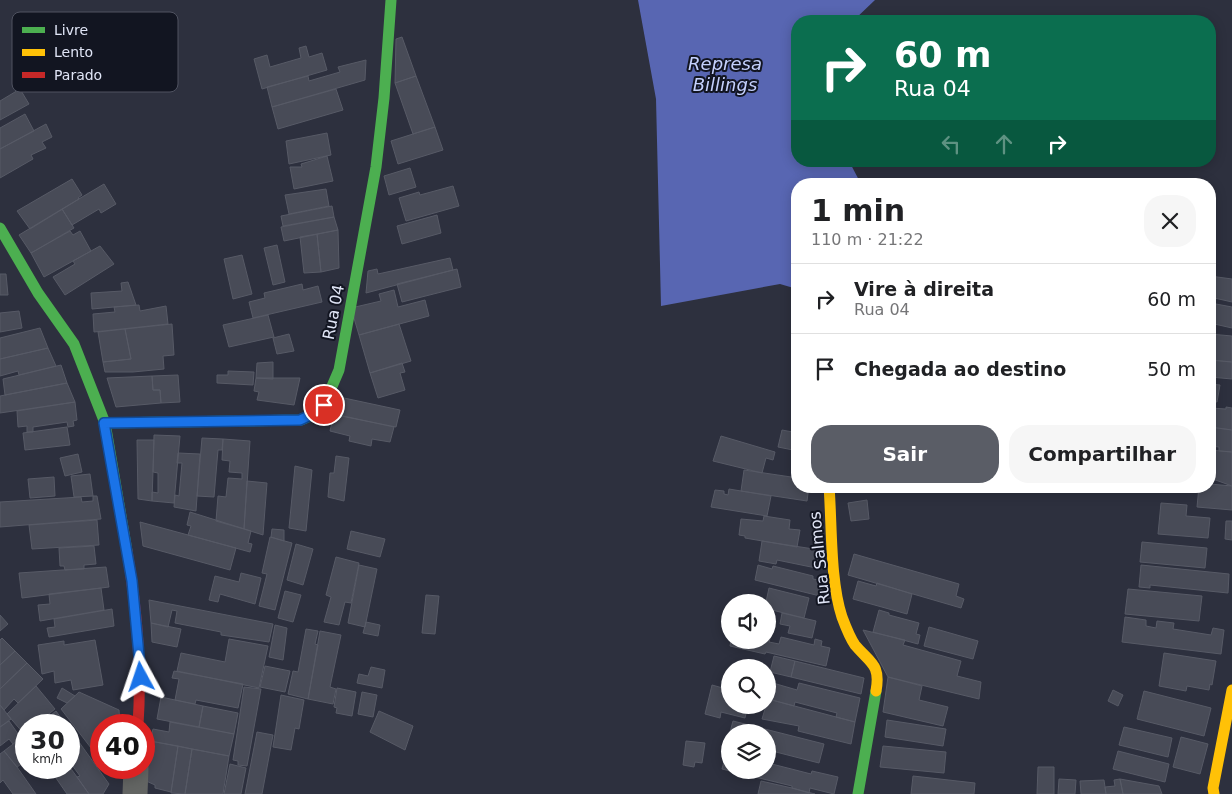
<!DOCTYPE html>
<html lang="pt">
<meta charset="utf-8">
<style>
:root{--surface:#fff;--page:#f6f6f6;--text:#202124;--muted:#757577;--line:#e0e0e0;--accent:#5a5d66}
body{margin:0;font-family:"DejaVu Sans",sans-serif;background:var(--page);color:var(--text);height:100vh;display:flex;flex-direction:column;font-size:19px;white-space:nowrap}
*{box-sizing:border-box;margin:0}
p{font-size:16px;color:var(--muted)}
.icon{flex:none;width:28px;height:28px;fill:none;stroke:currentColor;stroke-width:2;stroke-linecap:round;stroke-linejoin:round}
.map{position:relative;flex:1;overflow:hidden}
.drawer{position:absolute;left:791px;top:178px;width:425px;height:315px;display:flex;flex-direction:column;background:var(--surface);border-radius:20px;box-shadow:0 2px 12px #0003}
.drawer>*{flex:none}
.hud{position:absolute;left:791px;top:15px;width:425px;height:152px;border-radius:20px;box-shadow:0 2px 12px #0003;background:#0b6e4f;color:#fff;overflow:hidden}
.controls{position:absolute;left:721px;top:594px;display:grid;gap:10px}
.controls a{display:grid;place-items:center;width:55px;height:55px;border-radius:50%;background:var(--surface);box-shadow:0 2px 12px #0003;font-size:25px}
.speed{position:absolute;left:15px;top:714px;display:flex;gap:10px;font-size:25px;font-weight:700;text-align:center}
.speed>*{display:grid;place-content:center;width:65px;height:65px;border-radius:50%;background:var(--surface);box-shadow:0 2px 12px #0003;line-height:1}
.speed small{font-size:12px;font-weight:400}
.speed .limit{border:8px solid #d22;background:#fff;color:#111}
.pin{position:absolute;display:grid;place-items:center;width:42px;height:42px;color:#fff;margin:-21px;border:2px solid #fff;border-radius:50%;box-shadow:0 1px 5px #0007}
.me{position:absolute;width:55px;margin:-28px;rotate:355deg;stroke-linejoin:round;filter:drop-shadow(0 0 4px #0008)}
.turn{display:flex;align-items:center;gap:18px;height:105px;padding:0 20px;font-size:22px}
.turn .icon{width:65px;height:65px;stroke-width:2.5}
.turn b{display:block;font-size:35px;line-height:42px}
.lanes{display:flex;align-items:center;height:48px;padding:0 20px;background:#0003;justify-content:center;gap:25px;direction:ltr}
.lanes .off{opacity:.35}
.round{display:grid;place-items:center;flex:none;width:52px;height:52px;border-radius:20px;background:var(--page)}
.headline{display:flex;align-items:center;justify-content:space-between;height:85px;padding:0 20px}
h1{font-size:30px;font-weight:600;line-height:38px}
.action{display:flex;gap:10px;margin-top:auto;padding:10px 20px}
.action a{flex:1;height:58px;border-radius:20px;background:var(--accent);color:#fff;font-size:20px;font-weight:600;line-height:58px;text-align:center}
.action a+a{background:var(--page);color:var(--text)}
ul{padding:0;list-style:none}
li{display:flex;align-items:center;gap:15px;height:70px;padding:0 20px;border-top:1px solid var(--line)}
li div{flex:1}
li b{display:block;font-size:19px}
li em{font-style:normal}
.map>svg:first-child{display:block}
.water{fill:#5866b2}
.building{fill:#484b57;stroke:#575a66}
.lines{fill:none;stroke-linecap:round;stroke-linejoin:round}
.street{stroke:#636563;stroke-width:25}
.fast{stroke:#4caf50;stroke-width:11}
.slow{stroke:#ffc107;stroke-width:11}
.jam{stroke:#c62828;stroke-width:11}
.route-casing{stroke:#114b97;stroke-width:12}
.route{stroke:#1a73e8;stroke-width:9}
.labels{text-anchor:middle;stroke-width:4;stroke-linejoin:round;paint-order:stroke}
.street-label{font-size:16px;fill:#e0e5f6;stroke:#121521}
.water-label{font-size:18px;font-style:italic;fill:#c5d1fd;stroke:#121521}
.key{fill:#121521;stroke:#505361;stroke-width:1}
.key-label{font-size:14px;fill:#e0e5f6}
</style>
<div class="map">
<svg width="1232" height="794" viewBox="0 0 1232 794">
<rect width="100%" height="100%" fill="#2d303e"/>
<path class="water" d="M638,0H875L853,21H798V161H849L861,184H798L797,289L780,284L661,306L656,99Z"/>
<path class="building" d="M402,37L416,76L395,83L396,39Z
M306,46L309,57L322,53L327,70L262,89L254,59L267,55L270,67L301,58L299,48Z
M366,60L365,80L272,107L267,87L308,76L309,81L340,72L338,67Z
M416,76L435,127L413,134L395,83Z
M20,89L29,104L0,120V101Z
M336,89L343,110L278,129L272,107Z
M25,114L34,131L0,149V128Z
M46,124L52,137L42,142L46,148L31,155L33,159L0,178V149Z
M435,127L443,150L398,164L391,141Z
M327,133L331,155L289,164L286,141Z
M327,156L333,181L294,189L290,167H302L301,164Z
M410,168L416,187L389,195L384,176Z
M72,179L82,195L78,198L79,199L30,229L17,211Z
M104,184L116,204L101,213L99,209L72,225L62,209Z
M453,186L459,206L406,221L399,198L419,192L420,195Z
M326,189L329,206L289,214L285,195Z
M332,206L334,217L283,226L281,216Z
M62,209L74,228L31,253L19,235Z
M437,215L441,233L402,244L397,226Z
M334,217L338,230L284,241L281,227Z
M338,230L339,268L321,272L317,234Z
M70,231L73,235L80,231L91,251L44,277L31,253Z
M317,234L321,272L304,273L300,237Z
M277,245L285,282L273,285L264,248Z
M100,246L114,264L65,295L53,277L75,264L73,261Z
M242,255L252,294L233,299L224,259Z
M450,258L453,270L366,293L368,271L377,269L378,274Z
M457,269L461,287L402,302L397,284Z
M0,274H6L8,295H0Z
M1210,276L1232,279V302L1210,297Z
M128,282L136,305L92,309L91,293L122,291L121,283Z
M302,284L303,290L318,286L322,302L253,318L249,302L265,298L264,293Z
M394,290L398,307L425,300L429,316L359,335L351,308L381,301L379,294Z
M1216,304L1232,307V328L1210,323V310L1214,311Z
M139,305L140,311L166,306L168,324L94,332L93,314L115,312L114,307Z
M19,311L22,328L0,332V313Z
M268,315L274,337L229,347L223,325Z
M172,324L174,355L163,356L164,369L133,372H105L103,362L131,359L125,329Z
M399,324L411,361L370,373L359,335Z
M40,328L48,348L0,359V338Z
M125,329L131,359L103,362L98,332Z
M289,334L294,351L277,354L273,338Z
M1210,334L1232,336V362L1210,360Z
M48,348L56,366L19,375L18,371L0,376V359Z
M1210,360L1232,362V379L1210,377Z
M273,362V379L256,378L257,363Z
M402,363L405,372L400,373L405,390L378,398L370,373Z
M61,365L67,383L5,395L3,379Z
M228,371L254,372L253,385L217,383V375H228Z
M178,375L180,402L161,403L160,390H153L152,376Z
M152,376L153,390H160L161,403L116,407L107,378Z
M256,378H300L294,405L257,400L259,392L254,391Z
M67,383L75,402L0,413V396Z
M1210,384L1220,385L1217,402L1210,401Z
M344,398L400,410L396,427L341,416Z
M75,402L77,420L73,421L74,426L68,427L67,422L33,427V432H27V426L18,427L17,411Z
M1226,407L1232,408V430L1210,427V408L1226,409Z
M334,414L394,427L390,442L372,439L371,446L349,441L350,436L330,431Z
M67,427L70,445L25,450L23,433Z
M1210,427L1232,430V452L1219,451V447L1210,446Z
M782,430L798,433V451L778,447Z
M154,435L180,436L174,503L152,501V492L158,493V473L153,472Z
M721,436L775,452L773,460L766,458L762,473L713,461Z
M202,438L223,439L222,450H218L214,497L197,496Z
M223,439L250,441L244,529L216,521L218,496L226,497L228,478L242,479V473L229,472L230,461L222,460Z
M137,440H154L152,501L138,499Z
M1210,450L1232,452V486L1210,478Z
M178,453L200,454L196,511L174,507L175,495L179,496L182,463H177Z
M78,454L82,472L65,476L60,458Z
M336,456L349,458L344,501L328,497L330,473H334Z
M295,466L312,470L306,531L289,528Z
M744,470L798,478V486H809L807,501L741,491Z
M90,474L93,496L74,497L71,476Z
M54,477L55,496L30,498L28,479Z
M247,481L267,483L263,535L244,529Z
M1210,484L1232,486V510L1197,507L1199,486H1210Z
M729,489L771,496L767,516L711,507L715,490L724,491V494L728,495Z
M93,496H97L101,519L0,527V502L81,497L82,502L93,501Z
M867,500L869,519L851,521L848,503Z
M1161,503L1187,505L1186,516L1210,518L1208,538L1158,534Z
M190,512L251,531L248,543L252,544L250,552L188,535L191,526L187,525Z
M764,516L790,520L789,529L800,530L797,547L745,538V536L739,535L741,519L763,521Z
M97,520L99,545L32,549L29,525Z
M1226,521H1232V540L1225,539Z
M140,522L236,548L230,570L143,546Z
M272,529L284,530V541L271,537Z
M351,531L385,539L380,557L347,549Z
M270,537L292,543L275,610L259,606L267,574L262,573Z
M762,541L820,550L816,568L777,560L776,564L759,561Z
M1142,542L1207,548L1205,568L1140,562Z
M296,544L313,549L303,585L287,580Z
M94,546L96,564L84,565V569L65,570L64,566H60L59,548Z
M854,554L959,584L956,596L964,599L961,608L848,575Z
M336,557L359,563L351,603L345,602L339,625L324,622L331,597L326,595Z
M359,565L377,569L365,627L348,623Z
M758,565L772,569L773,566L813,576V579L824,581L820,596L755,580Z
M1141,565L1229,574L1228,593L1150,585V588L1139,587Z
M106,567L109,587L22,598L19,573Z
M241,573L261,578L255,604L220,594L218,602L209,600L215,576L239,582Z
M858,581L876,586L877,583L912,594L907,614L853,599Z
M101,588L104,610L40,621L38,605L50,604L49,594Z
M769,588L809,598L804,618L768,609L766,602Z
M1128,589L1202,596L1199,621L1125,614Z
M285,591L301,595L293,622L278,618Z
M426,595L439,596L435,634L422,633Z
M149,600L273,624L269,642L221,635V632L175,623L177,611L172,610L168,627L151,623Z
M112,609L114,626L49,637L47,628L55,627L54,619Z
M879,610L889,613V615L919,623L916,634L920,635L918,644L873,632Z
M782,613L816,621L812,638L788,633L790,626L780,624Z
M0,615L8,624L0,631Z
M1125,617L1146,620V626L1156,628L1157,621L1174,623L1173,629L1211,635L1213,628L1224,630L1221,654L1122,642Z
M366,622L380,625L378,636L363,633Z
M151,623L181,629L177,647L152,642Z
M275,625L287,628L283,660L269,657Z
M929,627L978,641L973,659L924,646Z
M306,629L318,631L315,644L318,645L308,699L288,694L293,671L298,672Z
M863,630L905,640L903,645L961,661L957,676L981,682L979,699L888,677Z
M320,631L341,635L330,687L336,689L333,704L308,699Z
M768,634L771,635L769,642L779,644L781,637L814,645L815,639L822,641L821,646L830,648L826,666L766,652L765,654L730,646L731,640H768Z
M2,638L15,651L0,665V640Z
M229,639L268,646L259,688L177,671L181,653L225,662Z
M95,640L103,685L73,690L71,680L55,683L54,671L42,674L38,645L64,641V645Z
M15,651L27,663L0,689V665Z
M1164,653L1216,661L1212,685L1210,684L1209,690L1187,686L1186,691L1159,686Z
M774,656L795,661L791,677L770,672Z
M795,661L864,678L861,694L791,677Z
M27,663L43,679L18,703L14,699L4,710L0,705V689Z
M265,666L290,671L285,692L260,687Z
M371,667L385,670L382,688L357,683L359,674L368,676Z
M174,671L243,684L238,708L196,700L195,704L175,700L179,679L172,678Z
M888,677L922,686L919,700L948,707L943,726L883,712Z
M773,683L797,690L799,683L860,698L855,722L836,717L837,713L795,702L794,706L768,699Z
M712,685L730,690V705H748L745,718L721,712L720,718L705,714Z
M36,686L55,709L35,725H26V732L24,734L7,714Z
M244,687L261,689L247,766L238,765V761L233,760Z
M62,688L75,696L67,703L57,698Z
M337,688L356,692L352,716L336,713L337,708L334,707Z
M1113,690L1123,695L1118,706L1108,701Z
M1144,691L1211,708L1204,736L1137,719Z
M79,692L119,710L120,725H101V761L61,709Z
M362,692L377,695L373,717L358,714Z
M281,695L304,700L299,729L295,728L291,750L273,747Z
M161,697L203,706L199,727L157,719Z
M768,699L855,722L851,744L798,731L799,726L762,719Z
M0,705L11,719L0,727Z
M203,706L238,713L234,734L199,727Z
M56,711L66,725H43L41,723Z
M379,711L413,726L405,750L370,732Z
M887,720L946,729L943,746L885,737Z
M9,721L21,738L13,744L9,739L0,746V727Z
M733,721L824,744L819,763L768,750V732H730Z
M170,722L234,734L229,756L150,741L153,729L169,732Z
M1124,727L1172,738L1168,757L1119,745Z
M69,728L109,784L103,794H89L77,777L80,776L69,761Z
M257,732L273,735L268,762L262,794H245Z
M1181,737L1208,744L1200,774L1173,767Z
M21,738L26,745V761L17,767L4,751Z
M150,741L178,746L171,792L155,788V785L144,780Z
M686,741L705,743L702,763L695,762L694,767L683,765Z
M178,746L192,749L185,794L171,793Z
M883,746L946,752L944,773L880,767Z
M192,749L229,756L223,794H185Z
M727,750L730,751V770H768V763L811,774L812,771L838,777L834,794L810,788L809,793L792,788V786L722,769Z
M4,751L17,767L36,794H13L3,780L0,783V754Z
M1118,751L1169,764L1165,782L1113,769Z
M230,764L246,768L241,794H224Z
M69,766L77,777L89,794H67L49,768H69Z
M1038,767H1054V794H1037Z
M913,776L975,783L974,794H911Z
M1059,779L1076,780L1075,794H1058Z
M1120,779L1123,794H1106L1105,787L1115,786L1114,780Z
M1120,779L1159,786L1162,794H1123Z
M1104,780L1106,794H1081L1080,781Z
M761,781L792,788L815,794H758Z"/>
<g class="lines">
<path class="street" d="M135,794L136,768"/>
<path class="fast" d="M0,228L38,293L74,344L105,423L127,551
M105,423L301,420L317,413L324,405L339,370L376,167L384,98L391,0
M858,794L876,691"/>
<path class="slow" d="M829,486C832,525 830,581 842,617C845,625 850,638 855,645C870,663 881,664 876,691
M1214,794L1213,788L1232,690"/>
<path class="jam" d="M127,551C137,609 142,667 138,725"/>
</g>
<g class="lines">
<defs>
<path id="route" d="M141,677L132,581L104,423L300,420L317,412L324,405"/>
</defs>
<use href="#route" class="route-casing"/>
<use href="#route" class="route"/>
</g>
<g class="labels">
<g class="street-label">
<text transform="translate(333 312) rotate(-79)" y="6">Rua 04</text>
<text transform="translate(819 558) rotate(-96)" y="6">Rua Salmos</text>
</g>
<g class="water-label">
<text x="725" y="70">Represa<tspan x="725" dy="21">Billings</tspan></text>
</g>
</g>
<rect x="12" y="12" width="166" height="80" rx="8" class="key"/>
<rect x="22" y="27" width="23" height="6" fill="#4caf50"/>
<rect x="22" y="49" width="23" height="7" fill="#ffc107"/>
<rect x="22" y="72" width="23" height="6" fill="#c62828"/>
<g class="key-label">
<text x="54" y="35">Livre</text>
<text x="54" y="57">Lento</text>
<text x="54" y="80">Parado</text>
</g>
</svg>
<div class="controls">
<a><svg class="icon" aria-label="sound" viewBox="0 0 24 24"><path d="M4 9h4l5-4v14l-5-4H4zM17 9q2 3 0 6"/></svg></a>
<a><svg class="icon" aria-label="search" viewBox="0 0 24 24"><circle cx="10" cy="10" r="6"/><path d="M15 15l6 6"/></svg></a>
<a><svg class="icon" aria-label="layers" viewBox="0 0 24 24"><path d="M12 4l9 5-9 5-9-5zM3 14l9 5 9-5"/></svg></a>
</div>
<div class="speed"><div>30<small>km/h</small></div><div class="limit">40</div></div>
<div class="pin" style="left:324px;top:405px;background:#d93025"><svg class="icon" aria-label="arrive" viewBox="0 0 24 24"><path d="M6 21V4h12l-3 4 3 4H6"/></svg></div>
<svg class="me" style="left:141px;top:677px" viewBox="-20 -20 40 40"><path d="M0-17L14 15 0 8-14 15z" fill="#1a73e8" stroke="#fff" stroke-width="4"/></svg>
<div class="hud">
<div class="turn"><svg class="icon" aria-label="right" viewBox="0 0 24 24"><path d="M7 20v-9h11M14 6l5 5-5 5"/></svg><div><b>60 m</b>Rua 04</div></div>
<div class="lanes"><svg class="icon off" aria-label="left" viewBox="0 0 24 24"><path d="M17 20v-9H6M10 6l-5 5 5 5"/></svg><svg class="icon off" aria-label="ahead" viewBox="0 0 24 24"><path d="M12 20V5M6 11l6-6 6 6"/></svg><svg class="icon" aria-label="right" viewBox="0 0 24 24"><path d="M7 20v-9h11M14 6l5 5-5 5"/></svg></div>
</div>
<section class="drawer">
<div class="headline"><div><h1>1 min</h1><p>110 m · 21:22</p></div><a class="round"><svg class="icon" aria-label="close" viewBox="0 0 24 24"><path d="M6 6l12 12M18 6L6 18"/></svg></a></div>
<ul>
<li><svg class="icon" aria-label="right" viewBox="0 0 24 24"><path d="M7 20v-9h11M14 6l5 5-5 5"/></svg><div><b>Vire à direita</b><p>Rua 04</p></div><em>60 m</em></li>
<li><svg class="icon" aria-label="arrive" viewBox="0 0 24 24"><path d="M6 21V4h12l-3 4 3 4H6"/></svg><div><b>Chegada ao destino</b></div><em>50 m</em></li>
</ul>
<div class="action"><a>Sair</a><a>Compartilhar</a></div>
</section>
</div>
